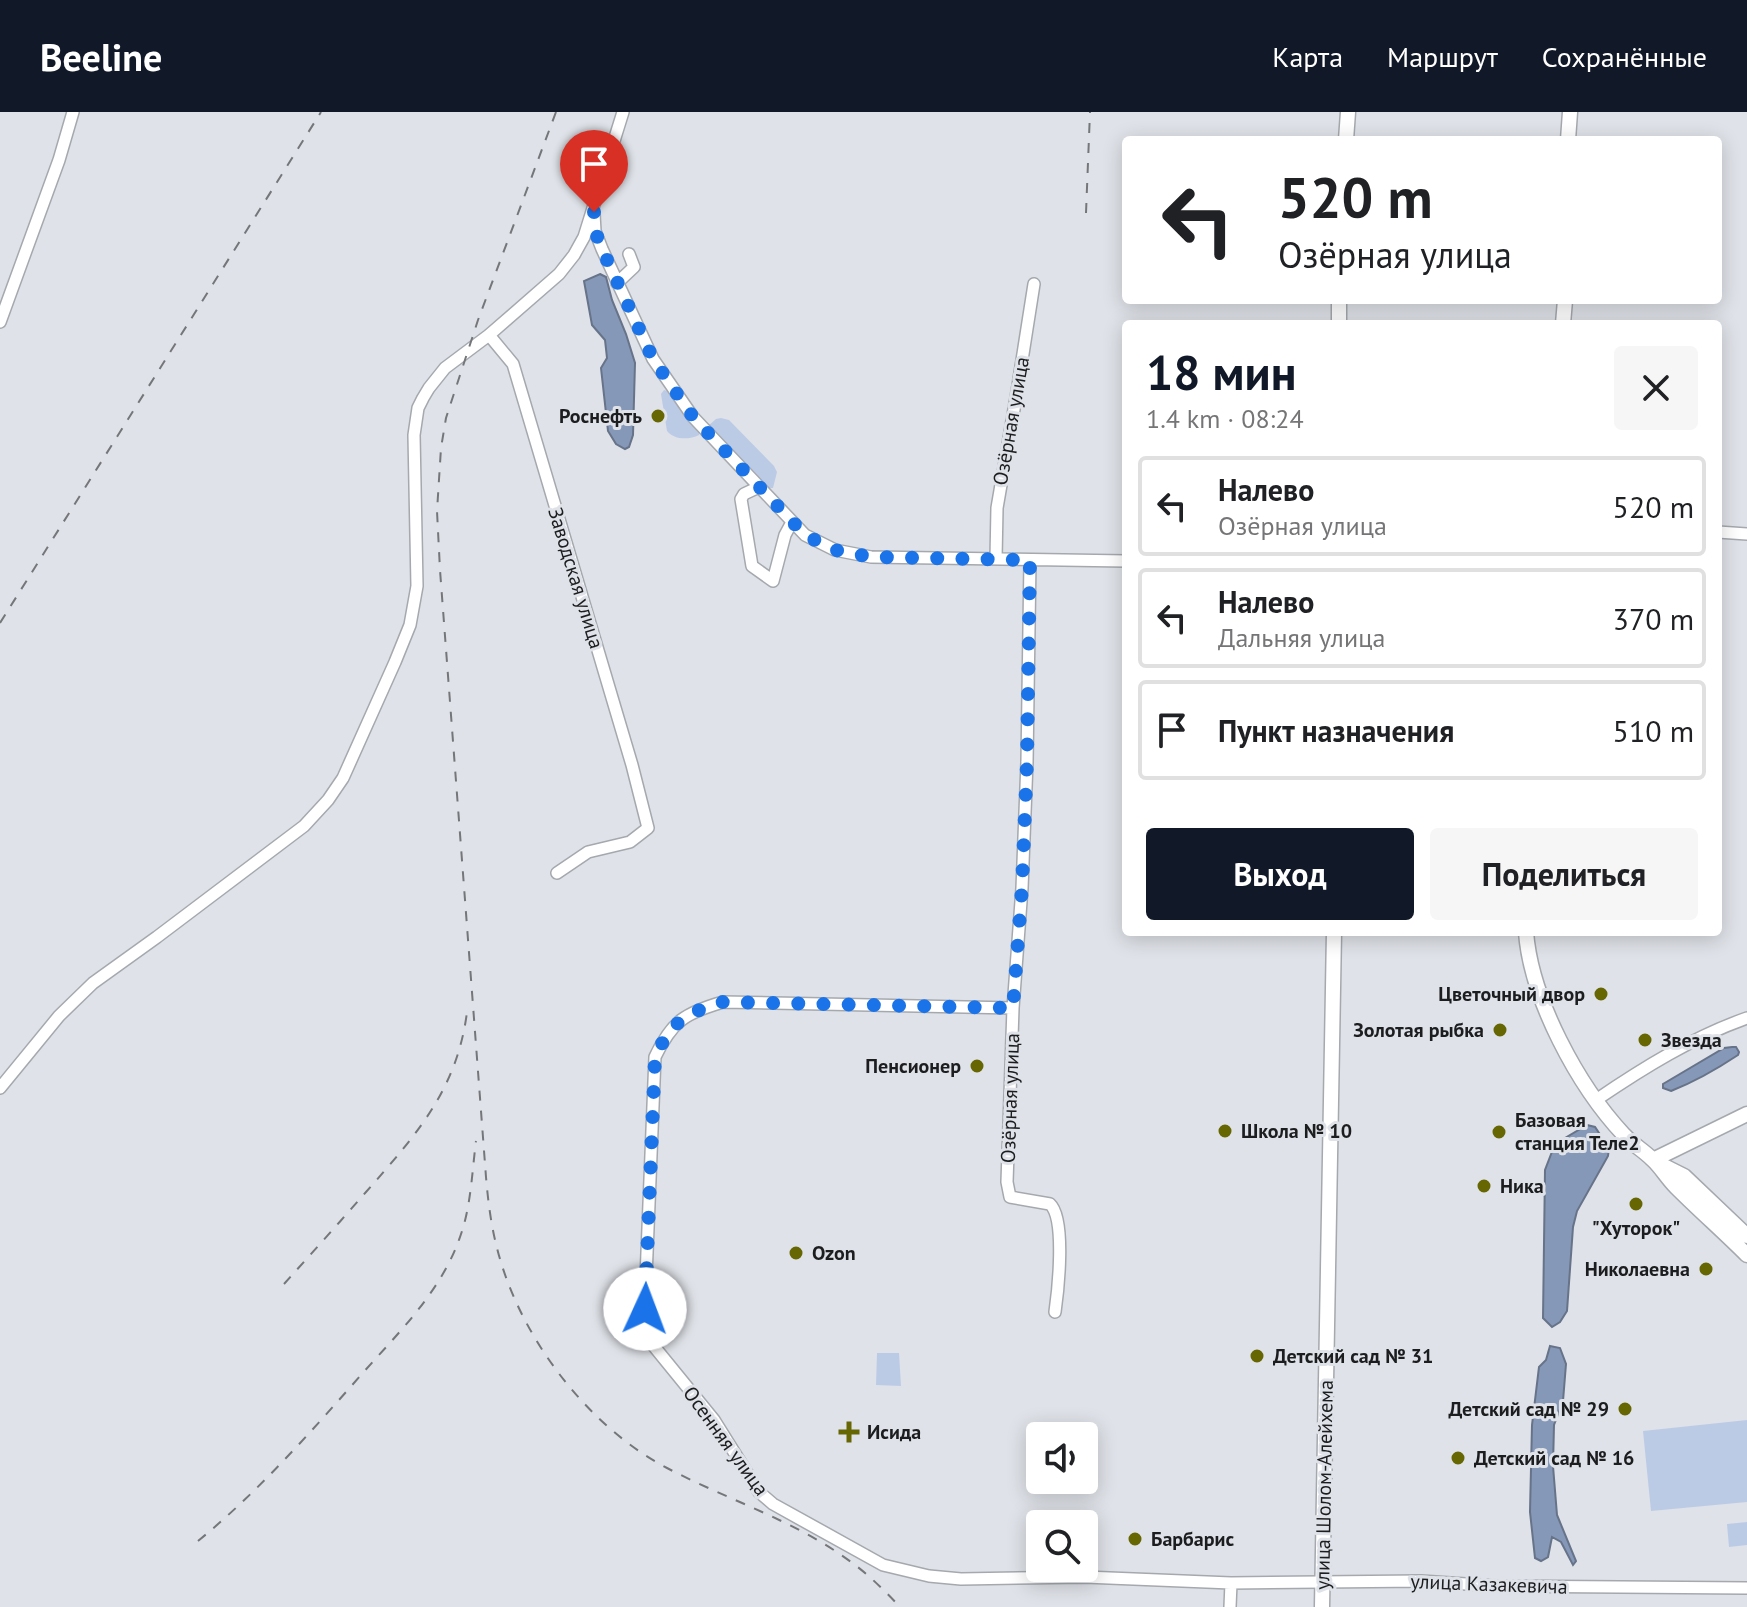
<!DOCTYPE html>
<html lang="ru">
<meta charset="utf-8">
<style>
:root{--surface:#fff;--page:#f6f6f6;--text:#202124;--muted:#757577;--line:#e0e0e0;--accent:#111827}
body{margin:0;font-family:"PT Sans",sans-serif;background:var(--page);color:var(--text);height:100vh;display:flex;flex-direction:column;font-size:30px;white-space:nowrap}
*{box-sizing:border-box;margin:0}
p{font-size:26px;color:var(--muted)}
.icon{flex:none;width:44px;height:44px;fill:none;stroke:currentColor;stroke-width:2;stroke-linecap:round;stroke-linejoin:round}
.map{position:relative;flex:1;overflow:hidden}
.side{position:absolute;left:1122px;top:208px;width:600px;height:616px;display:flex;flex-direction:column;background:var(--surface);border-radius:8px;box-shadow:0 4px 20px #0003}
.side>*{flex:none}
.hud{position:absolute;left:1122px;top:24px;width:600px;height:168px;border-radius:8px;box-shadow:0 4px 20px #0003;background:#fff;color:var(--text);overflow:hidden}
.buttons{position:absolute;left:1026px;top:1310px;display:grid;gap:16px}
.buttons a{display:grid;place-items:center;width:72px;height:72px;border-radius:8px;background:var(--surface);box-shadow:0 4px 20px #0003;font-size:40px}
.pin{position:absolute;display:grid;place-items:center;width:68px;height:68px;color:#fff;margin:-82px -34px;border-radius:50% 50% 50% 0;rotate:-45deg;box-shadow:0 0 8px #0007}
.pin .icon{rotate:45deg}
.me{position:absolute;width:88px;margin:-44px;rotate:2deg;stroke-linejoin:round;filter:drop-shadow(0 0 6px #0008)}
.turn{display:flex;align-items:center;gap:28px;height:168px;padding:0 24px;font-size:36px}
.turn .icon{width:104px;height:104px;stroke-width:2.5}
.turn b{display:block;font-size:56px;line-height:68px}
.round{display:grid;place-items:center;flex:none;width:84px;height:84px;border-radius:8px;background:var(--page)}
.overview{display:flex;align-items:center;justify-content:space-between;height:136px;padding:0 24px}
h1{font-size:48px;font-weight:700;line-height:60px;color:var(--accent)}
.button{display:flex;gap:16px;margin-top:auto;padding:16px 24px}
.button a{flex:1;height:92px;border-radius:8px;background:var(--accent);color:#fff;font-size:32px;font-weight:700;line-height:92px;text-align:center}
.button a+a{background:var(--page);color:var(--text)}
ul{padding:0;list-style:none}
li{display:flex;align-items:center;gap:24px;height:100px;margin:0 16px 12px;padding:0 8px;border:4px solid var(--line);border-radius:8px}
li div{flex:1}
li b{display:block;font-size:30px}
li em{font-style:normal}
header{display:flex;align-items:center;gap:48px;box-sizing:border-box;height:112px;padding:0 40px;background:var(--accent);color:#fff}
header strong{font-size:38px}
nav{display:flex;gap:44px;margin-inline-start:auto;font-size:28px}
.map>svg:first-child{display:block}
.green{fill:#bccbe5}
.water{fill:#8698b7;stroke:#667389;stroke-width:2}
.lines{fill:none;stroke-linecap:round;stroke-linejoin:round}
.minor-casing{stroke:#a5a9ae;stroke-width:14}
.major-casing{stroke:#a5a9ae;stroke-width:17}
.minor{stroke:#fff;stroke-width:11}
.major{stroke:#fff;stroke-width:14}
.rail{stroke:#74767a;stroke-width:2;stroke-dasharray:10 10;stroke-linecap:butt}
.route{stroke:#1a73e8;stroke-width:14;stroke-dasharray:0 25.2}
.poi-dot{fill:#666702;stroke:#dfe2e8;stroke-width:3}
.labels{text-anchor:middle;stroke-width:6;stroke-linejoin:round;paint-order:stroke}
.poi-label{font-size:20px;font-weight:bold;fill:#1c1d1f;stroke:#dfe2e8;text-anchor:start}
.street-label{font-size:20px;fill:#1c1d1f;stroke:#dfe2e8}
</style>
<header>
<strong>Beeline</strong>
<nav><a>Карта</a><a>Маршрут</a><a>Сохранённые</a></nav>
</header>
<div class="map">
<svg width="1747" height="1495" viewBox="0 0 1747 1495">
<rect width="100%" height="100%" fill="#dfe2e8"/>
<path class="green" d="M664,278L667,279L699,320V323C689,328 674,328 667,319L661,282Z
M721,306L729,308L774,354L777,360L773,376H769L708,314L716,307Z
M877,1241H899L901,1274L876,1273Z
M1747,1308V1390L1651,1399L1643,1319Z
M1747,1410V1433L1729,1435L1727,1412Z"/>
<path class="water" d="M600,162L606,165L612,188L626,222L635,251L633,323L629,335L625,337L616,332L608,319L601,256L607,246L605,228L592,213L584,169Z
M1732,935H1736L1739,940L1738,943C1717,957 1694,970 1671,979L1663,976V972L1724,936Z
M1587,1013L1595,1015L1609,1036L1608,1044L1577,1099L1573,1115L1567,1199L1560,1210L1552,1215L1543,1206L1545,1058L1555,1032Z
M1550,1234L1560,1236L1566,1252L1563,1289L1554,1313L1553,1354L1557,1403L1576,1449L1573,1453L1561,1430L1552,1425L1548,1445L1541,1449L1535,1446L1530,1400L1532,1313L1539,1255L1546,1248Z"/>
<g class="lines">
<defs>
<path id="minor" d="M594,102L595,119L602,137L653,247L693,305L805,423L835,438L871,445L1126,449
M617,171L634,155L629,142
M0,210L59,48L73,0
M489,223L513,252L632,653L648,716L630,730L588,740L557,761
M759,375L744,382L741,387L752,454L773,469L785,423L792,410
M1718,420L1747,422
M996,447L997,396L1017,280L1034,172
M1030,448L1027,650L1022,776L1013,896L1007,1070L1010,1085L1050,1092C1066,1107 1058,1179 1055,1200
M1013,896L723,890C685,901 672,909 655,945L644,1214L648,1227L714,1308L759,1380L773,1392L883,1453L929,1464L961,1467L1085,1465L1231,1471L1421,1469L1496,1474L1747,1476
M0,976L59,904L93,871L157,825L304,714L328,688L343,666L395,550L410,513L417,474L414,323L418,296L423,286L429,276L445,256L489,223L559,162L574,143L584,125L623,0
M1596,988C1643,956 1693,925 1747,906
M1230,1495L1231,1471"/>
<path id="major" d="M1346,28L1348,0
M1568,28L1570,0
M1339,212V188
M1563,212L1565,188
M1526,820C1531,887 1578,974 1624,1023C1632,1032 1643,1038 1652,1047C1661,1055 1667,1066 1676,1075C1699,1098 1724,1120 1747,1143
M1653,1048L1747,1002
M1660,1052L1684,1064L1747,1124
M1322,1495L1334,820"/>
</defs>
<use href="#minor" class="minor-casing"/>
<use href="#major" class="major-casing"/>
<use href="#minor" class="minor"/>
<use href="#major" class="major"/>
<path class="rail" d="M556,0L478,208L446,306L441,336L437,399L440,458L486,1065C488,1089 491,1113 497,1136C519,1224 587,1314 667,1356C728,1388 796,1409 851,1450C869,1463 885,1479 900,1495
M1086,101L1090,0
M0,511L321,0
M284,1172C311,1142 339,1111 366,1080C416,1023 457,978 467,900
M198,1429C258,1380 309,1322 361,1263C398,1221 441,1180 460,1125C471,1095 472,1060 476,1029"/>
</g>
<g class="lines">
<path class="route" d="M594,100L595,119L602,137L653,247L693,305L805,423L835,438L871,445L1030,448L1027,650L1022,776L1013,896L723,890C686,901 672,909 655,945L645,1197"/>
</g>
<g class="poi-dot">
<circle cx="658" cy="304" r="8"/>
<circle cx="1601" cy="882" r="8"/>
<circle cx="1500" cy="918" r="8"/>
<circle cx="1645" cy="928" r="8"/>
<circle cx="977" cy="954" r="8"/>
<circle cx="1225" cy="1019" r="8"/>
<circle cx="1499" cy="1020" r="8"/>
<circle cx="1484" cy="1074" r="8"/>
<circle cx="1636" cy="1092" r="8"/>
<circle cx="796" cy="1141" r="8"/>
<circle cx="1706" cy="1157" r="8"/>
<circle cx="1257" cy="1244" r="8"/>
<circle cx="1625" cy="1297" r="8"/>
<path d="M845 1308h8v8h8v8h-8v8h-8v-8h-8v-8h8z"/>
<circle cx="1458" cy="1346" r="8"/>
<circle cx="1135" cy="1427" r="8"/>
</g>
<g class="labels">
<g class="poi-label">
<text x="642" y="311" text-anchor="end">Роснефть</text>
<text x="1585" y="889" text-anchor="end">Цветочный двор</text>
<text x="1484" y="925" text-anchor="end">Золотая рыбка</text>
<text x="1661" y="935">Звезда</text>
<text x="961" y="961" text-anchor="end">Пенсионер</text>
<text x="1515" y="1015">Базовая<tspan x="1515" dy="23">станция Теле2</tspan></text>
<text x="1241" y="1026">Школа № 10</text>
<text x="1500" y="1081">Ника</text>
<text x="1636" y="1123" text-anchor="middle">"Хуторок"</text>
<text x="812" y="1148">Ozon</text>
<text x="1690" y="1164" text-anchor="end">Николаевна</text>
<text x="1273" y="1251">Детский сад № 31</text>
<text x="1609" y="1304" text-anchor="end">Детский сад № 29</text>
<text x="867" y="1327">Исида</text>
<text x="1474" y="1353">Детский сад № 16</text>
<text x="1151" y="1434">Барбарис</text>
</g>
<g class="street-label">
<text transform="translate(1011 309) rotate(-80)" y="7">Озёрная улица</text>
<text transform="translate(576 466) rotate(73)" y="7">Заводская улица</text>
<text transform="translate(1010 986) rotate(-88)" y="7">Озёрная улица</text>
<text transform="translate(726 1329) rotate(54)" y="7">Осенняя улица</text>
<text transform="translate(1324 1373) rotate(-89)" y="7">улица Шолом-Алейхема</text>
<text transform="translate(1489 1472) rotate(2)" y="7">улица Казакевича</text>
</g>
</g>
</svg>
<div class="buttons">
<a><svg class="icon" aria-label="sound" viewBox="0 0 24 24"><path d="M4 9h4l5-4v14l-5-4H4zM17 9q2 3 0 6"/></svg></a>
<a><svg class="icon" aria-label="search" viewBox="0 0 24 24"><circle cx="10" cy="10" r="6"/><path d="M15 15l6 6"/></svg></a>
</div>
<div class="pin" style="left:594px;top:100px;background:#d93025"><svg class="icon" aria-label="arrive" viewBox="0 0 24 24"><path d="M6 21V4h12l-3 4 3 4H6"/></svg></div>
<svg class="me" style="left:645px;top:1197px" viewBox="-20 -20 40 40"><circle r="19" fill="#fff"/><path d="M0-13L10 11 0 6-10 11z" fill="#1a73e8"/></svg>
<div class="hud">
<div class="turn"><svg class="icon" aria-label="left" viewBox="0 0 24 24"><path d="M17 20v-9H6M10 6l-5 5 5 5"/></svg><div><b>520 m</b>Озёрная улица</div></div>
</div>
<section class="side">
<div class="overview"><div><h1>18 мин</h1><p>1.4 km · 08:24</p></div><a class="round"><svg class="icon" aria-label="close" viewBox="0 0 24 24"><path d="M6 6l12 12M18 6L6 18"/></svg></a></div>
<ul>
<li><svg class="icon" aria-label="left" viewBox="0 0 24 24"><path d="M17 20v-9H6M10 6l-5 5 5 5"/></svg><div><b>Налево</b><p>Озёрная улица</p></div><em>520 m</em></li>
<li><svg class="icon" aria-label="left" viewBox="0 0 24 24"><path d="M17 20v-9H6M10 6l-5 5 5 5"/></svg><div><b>Налево</b><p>Дальняя улица</p></div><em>370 m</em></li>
<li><svg class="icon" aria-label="arrive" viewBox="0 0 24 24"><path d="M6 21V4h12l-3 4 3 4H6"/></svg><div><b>Пункт назначения</b></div><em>510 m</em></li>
</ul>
<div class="button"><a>Выход</a><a>Поделиться</a></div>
</section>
</div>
